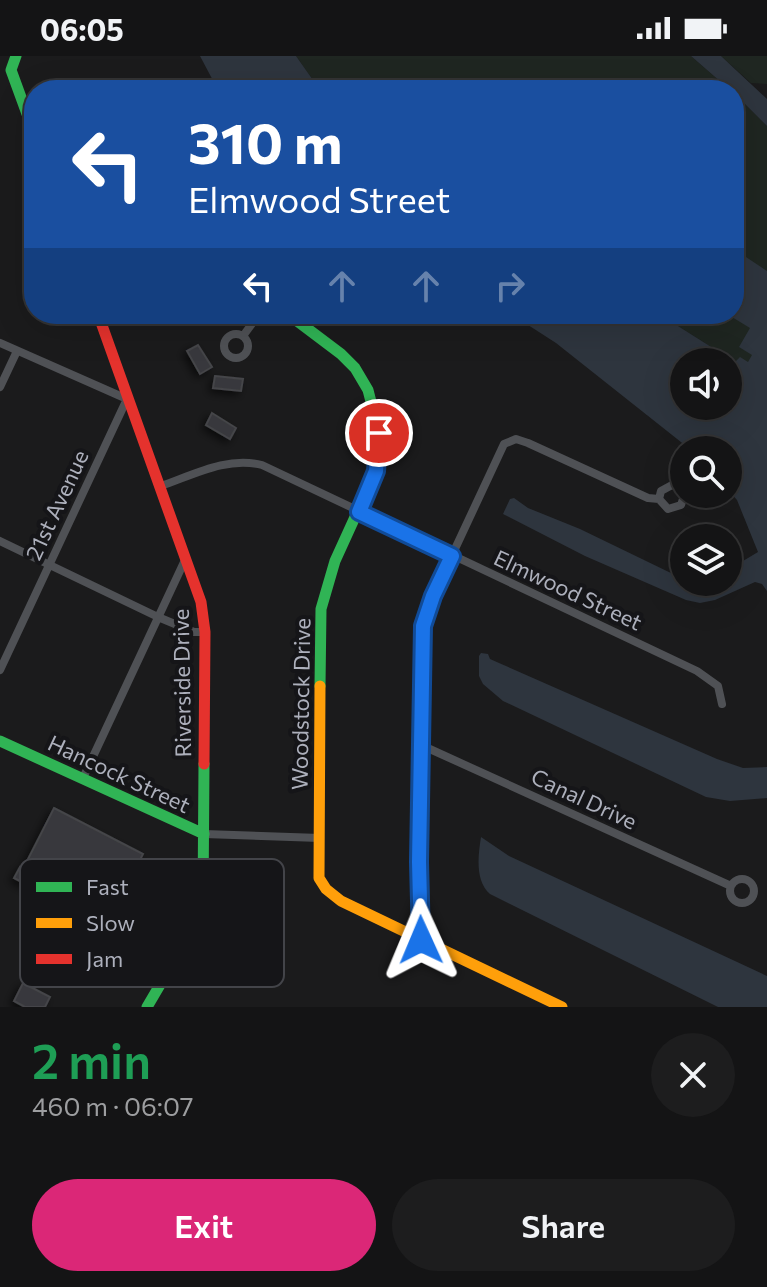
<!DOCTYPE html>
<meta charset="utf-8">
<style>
:root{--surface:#141415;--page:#1d1d1e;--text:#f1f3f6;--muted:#9d9ea0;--line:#333334;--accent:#db2777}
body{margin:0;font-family:Commissioner,sans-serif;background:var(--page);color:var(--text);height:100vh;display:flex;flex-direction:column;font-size:30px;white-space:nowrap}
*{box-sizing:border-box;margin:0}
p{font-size:26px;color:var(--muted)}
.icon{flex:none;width:44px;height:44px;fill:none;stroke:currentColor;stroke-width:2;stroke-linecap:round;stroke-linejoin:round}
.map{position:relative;height:951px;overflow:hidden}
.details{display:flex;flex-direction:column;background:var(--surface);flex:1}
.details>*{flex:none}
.hud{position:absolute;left:24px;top:24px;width:720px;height:244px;border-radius:32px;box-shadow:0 8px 32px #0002,0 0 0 2px var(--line);background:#1a4fa0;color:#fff;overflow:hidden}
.controls{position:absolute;left:670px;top:292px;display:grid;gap:16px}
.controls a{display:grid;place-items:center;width:72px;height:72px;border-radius:50%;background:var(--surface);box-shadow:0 8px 32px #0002,0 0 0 2px var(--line);font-size:40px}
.pin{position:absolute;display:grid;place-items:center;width:68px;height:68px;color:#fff;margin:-34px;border:4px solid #fff;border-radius:50%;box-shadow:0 2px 8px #0007}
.me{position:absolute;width:88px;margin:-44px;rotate:359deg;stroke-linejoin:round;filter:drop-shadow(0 0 6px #0008)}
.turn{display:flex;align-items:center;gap:28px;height:168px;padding:0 32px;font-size:36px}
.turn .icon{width:104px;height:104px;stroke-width:2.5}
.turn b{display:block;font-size:56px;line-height:68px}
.lanes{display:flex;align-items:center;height:76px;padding:0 32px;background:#0003;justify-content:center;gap:40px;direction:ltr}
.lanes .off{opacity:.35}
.round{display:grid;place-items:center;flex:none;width:84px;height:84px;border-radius:42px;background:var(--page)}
.overview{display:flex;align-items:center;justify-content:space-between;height:136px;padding:0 32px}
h1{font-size:48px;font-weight:600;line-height:60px;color:#1e9e55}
.primary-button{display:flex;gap:16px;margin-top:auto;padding:16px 32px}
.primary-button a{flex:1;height:92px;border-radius:48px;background:var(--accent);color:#fff;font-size:32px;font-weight:600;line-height:92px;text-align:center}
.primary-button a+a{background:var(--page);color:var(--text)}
.status{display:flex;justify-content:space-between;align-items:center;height:56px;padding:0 40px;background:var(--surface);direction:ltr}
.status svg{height:22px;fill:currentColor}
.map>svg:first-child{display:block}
.green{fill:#1f2621}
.water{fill:#2e353e;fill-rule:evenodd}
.building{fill:#39393c;stroke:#444548;stroke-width:2;filter:url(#shadow)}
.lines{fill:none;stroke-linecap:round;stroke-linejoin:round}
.street{stroke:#4f5155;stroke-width:8}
.fast{stroke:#30b455;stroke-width:11}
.slow{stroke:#ff9f0a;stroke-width:11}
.jam{stroke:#e5322d;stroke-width:11}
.route-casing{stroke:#114b97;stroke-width:20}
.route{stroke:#1a73e8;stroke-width:14}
.labels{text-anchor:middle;stroke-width:8;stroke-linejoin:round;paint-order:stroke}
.street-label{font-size:22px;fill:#adb0bc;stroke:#151518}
.key{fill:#151518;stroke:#434449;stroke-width:2}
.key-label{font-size:22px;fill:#adb0bc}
</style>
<div class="status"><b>06:05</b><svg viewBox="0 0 49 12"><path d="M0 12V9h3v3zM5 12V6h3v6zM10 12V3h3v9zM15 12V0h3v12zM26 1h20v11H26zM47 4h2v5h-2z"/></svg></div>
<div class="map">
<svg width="767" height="951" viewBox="0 0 767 951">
<defs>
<filter id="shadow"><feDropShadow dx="-3.5" dy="3.5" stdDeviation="4" flood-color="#0009"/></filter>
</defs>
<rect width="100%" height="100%" fill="#1b1b1c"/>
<path class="green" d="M296,0H691L730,34H320Z
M721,0H767V28L751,27Z
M734,37L767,70V332L735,306L659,258H734Z"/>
<path class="water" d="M200,0H296L320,34H218Z
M691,0H721L767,43V70L734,37V34H730Z
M734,193L767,215V535L762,528L755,526L715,544L700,547L686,544L585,500L503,458L510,443L514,442L528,452L580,473L675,519L684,521V526H728V514L758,496L737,444L728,434V394H691L556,287L511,258H659L735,306L740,301L748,306L752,299L739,291L750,272L727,258H734ZM728,306V350H684V306Z
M481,597L488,598L490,603L499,607L717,703L743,712L767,711V742L730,745L706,741L503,645L483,628L479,620V600Z
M481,781L509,800L767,920V951H718L490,838C475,825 478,800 481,781Z"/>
<path class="building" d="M198,289L212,311L200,318L187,295Z
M215,320L243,323L241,335L213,332Z
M212,357L236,372L230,383L206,369Z
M54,752L143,798L107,870L14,822L20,811L23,813Z
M23,927L50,941L45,951H25L14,945Z"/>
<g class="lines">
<path class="street" d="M224 290a12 12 0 1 1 24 0a12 12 0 1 1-24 0Z
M243,280L259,258
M0,287L127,343L0,614
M0,331L17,295
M161,430C193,419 227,400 262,409L697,615L718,630L722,648
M0,485L158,561L194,576H205
M421,689L731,830
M83,722L185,504
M204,778L320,782
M730 835a12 12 0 1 1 24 0a12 12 0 1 1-24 0Z
M421,884L419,806L423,570L433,540L504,388L516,383L528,387L648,442L659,443L668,453L681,449L684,440L680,432L672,429L661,435L659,443"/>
<path class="fast" d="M16,0L11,14L34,77
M288,258L341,298L355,312L368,334L379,377L376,415L335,505L321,553L320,630
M0,685L204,778
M147,951L191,876L203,847L204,708"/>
<path class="slow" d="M320,630L319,822L326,833L341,845L562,951"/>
<path class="jam" d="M98,258L201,546L205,576L204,708"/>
</g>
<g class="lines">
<defs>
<path id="route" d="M379,377L376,415L359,456L452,500L433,540L423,570L419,806L421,884"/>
</defs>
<use href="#route" class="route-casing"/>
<use href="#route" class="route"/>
</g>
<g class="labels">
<g class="street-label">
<text transform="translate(57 449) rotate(-65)" y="8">21st Avenue</text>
<text transform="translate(568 534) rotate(25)" y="8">Elmwood Street</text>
<text transform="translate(182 627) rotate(-91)" y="8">Riverside Drive</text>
<text transform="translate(301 648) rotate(-89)" y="8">Woodstock Drive</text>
<text transform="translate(119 718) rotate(25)" y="8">Hancock Street</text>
<text transform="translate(584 743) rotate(25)" y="8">Canal Drive</text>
</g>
</g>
<rect x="20" y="803" width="264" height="128" rx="12" class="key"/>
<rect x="36" y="826" width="36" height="10" fill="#30b455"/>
<rect x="36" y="862" width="36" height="10" fill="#ff9f0a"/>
<rect x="36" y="898" width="36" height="10" fill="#e5322d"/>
<g class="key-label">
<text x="86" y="839">Fast</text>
<text x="86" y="875">Slow</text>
<text x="86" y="911">Jam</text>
</g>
</svg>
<div class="controls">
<a><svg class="icon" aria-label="sound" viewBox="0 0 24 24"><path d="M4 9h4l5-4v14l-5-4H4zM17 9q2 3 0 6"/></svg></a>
<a><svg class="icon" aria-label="search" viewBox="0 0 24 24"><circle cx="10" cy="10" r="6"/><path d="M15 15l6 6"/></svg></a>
<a><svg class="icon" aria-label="layers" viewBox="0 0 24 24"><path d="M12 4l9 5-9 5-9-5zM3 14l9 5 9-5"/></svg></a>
</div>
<div class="pin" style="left:379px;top:377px;background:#d93025"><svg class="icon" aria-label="arrive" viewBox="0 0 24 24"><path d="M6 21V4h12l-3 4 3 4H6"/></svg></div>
<svg class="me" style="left:421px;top:884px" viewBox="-20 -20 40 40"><path d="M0-17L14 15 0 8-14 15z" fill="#1a73e8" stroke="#fff" stroke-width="4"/></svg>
<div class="hud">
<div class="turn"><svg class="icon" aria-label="left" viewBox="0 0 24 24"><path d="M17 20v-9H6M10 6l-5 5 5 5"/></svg><div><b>310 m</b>Elmwood Street</div></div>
<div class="lanes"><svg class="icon" aria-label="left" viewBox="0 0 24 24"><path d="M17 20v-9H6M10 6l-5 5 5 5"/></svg><svg class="icon off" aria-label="ahead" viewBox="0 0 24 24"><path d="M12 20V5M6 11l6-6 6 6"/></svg><svg class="icon off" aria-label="ahead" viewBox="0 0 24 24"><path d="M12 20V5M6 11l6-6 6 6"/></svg><svg class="icon off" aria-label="right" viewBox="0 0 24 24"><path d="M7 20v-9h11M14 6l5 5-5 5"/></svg></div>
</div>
</div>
<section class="details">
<div class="overview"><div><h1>2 min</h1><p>460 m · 06:07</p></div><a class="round"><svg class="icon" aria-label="close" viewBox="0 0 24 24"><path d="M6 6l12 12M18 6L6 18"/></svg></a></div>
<div class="primary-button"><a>Exit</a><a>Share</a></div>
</section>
